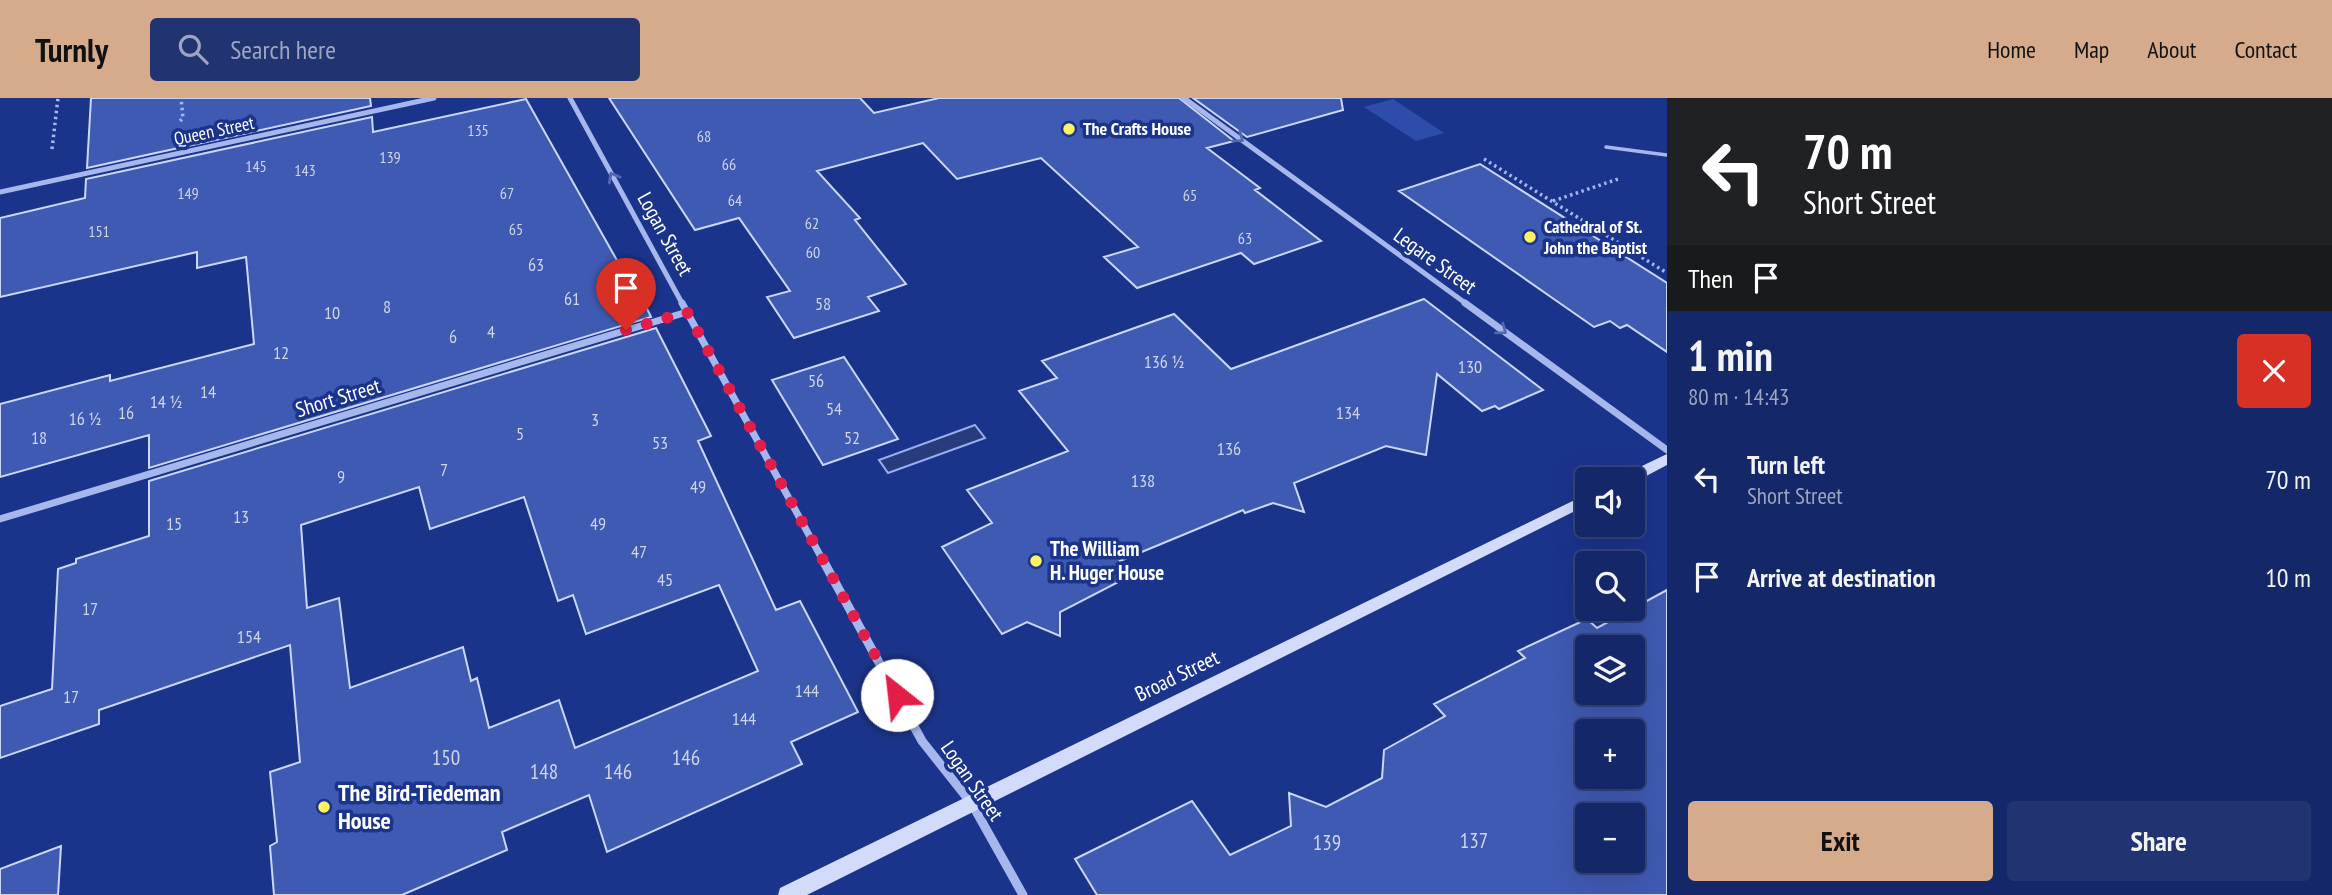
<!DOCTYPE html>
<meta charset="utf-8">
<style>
:root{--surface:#142768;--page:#213371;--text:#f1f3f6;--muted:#9da5c0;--line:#33447c;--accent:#d6ab8b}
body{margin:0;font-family:"PT Sans Narrow",sans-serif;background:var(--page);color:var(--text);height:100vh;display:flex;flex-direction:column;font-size:26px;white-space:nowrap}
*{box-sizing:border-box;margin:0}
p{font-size:23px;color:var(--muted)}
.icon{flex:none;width:38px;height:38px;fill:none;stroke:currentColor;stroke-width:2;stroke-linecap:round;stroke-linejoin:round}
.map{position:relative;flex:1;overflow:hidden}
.details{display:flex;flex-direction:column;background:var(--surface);width:665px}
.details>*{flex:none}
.guide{background:#202124;color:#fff;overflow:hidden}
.fabs{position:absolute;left:1575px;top:369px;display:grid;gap:14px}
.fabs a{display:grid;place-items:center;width:70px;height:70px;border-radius:7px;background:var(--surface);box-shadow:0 7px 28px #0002,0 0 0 2px var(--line);font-size:35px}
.pin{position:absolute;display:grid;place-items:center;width:60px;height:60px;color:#fff;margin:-72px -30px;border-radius:50% 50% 50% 0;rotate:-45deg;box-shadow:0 0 7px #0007}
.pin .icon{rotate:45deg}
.me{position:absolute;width:77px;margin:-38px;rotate:331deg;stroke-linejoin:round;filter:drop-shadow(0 0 5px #0008)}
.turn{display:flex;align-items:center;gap:24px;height:147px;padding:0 21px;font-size:32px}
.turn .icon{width:91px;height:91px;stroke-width:2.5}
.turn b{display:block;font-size:49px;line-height:60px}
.then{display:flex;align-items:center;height:66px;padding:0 21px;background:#0003;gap:14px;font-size:26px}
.round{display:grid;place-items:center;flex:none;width:74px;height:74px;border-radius:7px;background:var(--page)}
.overview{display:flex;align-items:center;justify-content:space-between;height:119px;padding:0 21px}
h1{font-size:42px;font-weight:700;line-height:52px}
.button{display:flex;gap:14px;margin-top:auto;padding:14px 21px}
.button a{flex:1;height:80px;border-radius:7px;background:var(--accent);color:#111;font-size:28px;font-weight:700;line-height:80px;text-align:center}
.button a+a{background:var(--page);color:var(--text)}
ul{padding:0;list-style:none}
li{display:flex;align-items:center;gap:21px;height:98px;padding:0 21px}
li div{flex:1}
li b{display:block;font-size:26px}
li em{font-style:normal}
header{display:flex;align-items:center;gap:42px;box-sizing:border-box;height:98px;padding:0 35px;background:var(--accent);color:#111}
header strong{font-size:33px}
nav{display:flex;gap:38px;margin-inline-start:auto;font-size:24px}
.search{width:490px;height:63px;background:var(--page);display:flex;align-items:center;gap:18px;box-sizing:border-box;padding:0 24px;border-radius:7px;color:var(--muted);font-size:26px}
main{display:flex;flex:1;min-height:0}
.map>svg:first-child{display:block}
.green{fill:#2e4ca9}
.water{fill:#283b7c;stroke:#98afef;stroke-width:2}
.building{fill:#3f5ab2;stroke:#cbd7f9;stroke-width:2;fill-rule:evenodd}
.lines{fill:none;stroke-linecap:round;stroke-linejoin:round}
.path{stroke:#a6b7ed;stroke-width:3.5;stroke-dasharray:2.5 3.5;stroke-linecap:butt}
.lane{stroke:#a6b7ed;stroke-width:3.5}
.street-far2{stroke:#a6b7ed;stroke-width:5}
.street-far1{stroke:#a6b7ed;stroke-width:7}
.street{stroke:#a6b7ed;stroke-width:9}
.secondary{fill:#d2dbf9;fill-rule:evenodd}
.oneway{stroke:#5368b2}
.route{stroke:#e11d48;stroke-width:12;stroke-dasharray:0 21.6}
.poi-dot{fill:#fef262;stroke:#1b348b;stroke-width:2.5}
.labels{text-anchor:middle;stroke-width:7;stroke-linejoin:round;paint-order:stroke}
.far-number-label{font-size:16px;fill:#cfd6ec}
.far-poi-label{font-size:18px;font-weight:bold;fill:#fff;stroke:#1b348b;text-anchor:start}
.far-street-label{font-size:18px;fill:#fff;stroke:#1b348b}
.number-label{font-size:18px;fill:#cfd6ec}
.street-label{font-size:21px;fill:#fff;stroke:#1b348b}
.poi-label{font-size:21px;font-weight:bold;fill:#fff;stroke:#1b348b;text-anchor:start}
.near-number-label{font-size:21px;fill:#cfd6ec}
.near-poi-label{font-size:24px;font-weight:bold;fill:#fff;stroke:#1b348b;text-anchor:start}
</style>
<header>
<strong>Turnly</strong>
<div class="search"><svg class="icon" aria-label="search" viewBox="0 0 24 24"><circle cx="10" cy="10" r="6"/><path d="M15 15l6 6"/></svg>Search here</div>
<nav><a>Home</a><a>Map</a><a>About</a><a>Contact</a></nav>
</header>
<main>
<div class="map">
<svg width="1667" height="797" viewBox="0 0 1667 797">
<rect width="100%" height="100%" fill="#1b348b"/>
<path class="green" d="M1393,1L1444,35L1416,43L1364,9Z"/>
<path class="water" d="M975,327L985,340L888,375L879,362Z"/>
<path class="building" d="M91,0H370L371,8L87,70Z
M609,0H860L874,15L939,0H1179L1234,43L1207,50L1260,90L1255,92L1321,143L1254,166L1241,155L1137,190L1104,159L1138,149L1041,60L957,81L923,45L817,73L860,120L855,122L906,186L868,199L879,213L794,240L767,199L790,193L739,120L695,132Z
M1193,0H1341L1343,12L1247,39Z
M526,1L623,173L628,171L651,219L149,370V337L0,379V306L110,277V283L254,246L246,159L197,170V154L0,199V120L85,100L86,81L372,19L373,34Z
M1480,66L1667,185V254L1627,227L1620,230L1610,223L1594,229L1399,93Z
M1424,201L1543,292L1499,311L1495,308L1482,313L1437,276L1426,357L1386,348L1294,385L1304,414L1273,405L1245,415L1243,412L1120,463L1132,477L1060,514V538L1027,524L1002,536L942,449L992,425L967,392L1068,353L1019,293L1057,280L1042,263L1174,216L1231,271Z
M656,230L711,338L698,343L776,512L800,503L858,614L791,644L802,666L607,754L589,697L502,734L507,752L402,797H274L270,748L277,744L270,674L300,664L290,547L99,612V626L0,660V608L52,591L58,471L76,465V461L149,438V383ZM419,389L430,431L524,399L558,503L573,497L586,536L719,487L758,573L575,650L559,602L489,630L477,580L471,583L463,549L350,590L339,500L307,510L301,427Z
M844,259L898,341L823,367L772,282Z
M1667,492V797H1097L1075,761L1192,703L1230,757L1291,728L1289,695L1326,709L1382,680L1384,652L1445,618L1434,606L1525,560L1518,553L1587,521L1597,530ZM1587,550H1633V595H1587ZM1587,634H1633V679H1587ZM1587,718H1633V763H1587Z
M61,748L58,797H0V771Z"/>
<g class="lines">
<path class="path" d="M180,23L183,20L181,0
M52,51L58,0
M1484,61L1667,175
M1553,103L1618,81"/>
<path class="lane" d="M1606,49L1667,57"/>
<path class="street-far2" d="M570,0L683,207
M1184,0L1468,207
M0,94L434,0"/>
<path class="street-far1" d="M682,205L826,468
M1465,205L1667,352
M0,421L687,214"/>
<path class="street" d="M825,466L922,643L972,706L1023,797"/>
<path class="secondary" d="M1667,356V367L1633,385V382H1619L1621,378Z
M1587,396V407L807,797H778L780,790Z"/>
</g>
<defs><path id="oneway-chevron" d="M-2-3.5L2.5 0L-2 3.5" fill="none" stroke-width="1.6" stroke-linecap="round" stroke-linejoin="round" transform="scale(1.75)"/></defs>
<g class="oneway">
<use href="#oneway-chevron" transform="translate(1239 40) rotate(36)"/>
<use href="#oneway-chevron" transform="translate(613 79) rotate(-119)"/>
<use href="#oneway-chevron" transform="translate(1502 232) rotate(36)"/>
</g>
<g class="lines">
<path class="route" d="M626,232L687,214L897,597"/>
</g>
<g class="poi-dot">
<circle cx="1069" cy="31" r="7"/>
<circle cx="1530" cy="139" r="7"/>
<circle cx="1036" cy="463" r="7"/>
<circle cx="324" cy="709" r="7"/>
</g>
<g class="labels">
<g class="far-number-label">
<text x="478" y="38">135</text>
<text x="704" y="44">68</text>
<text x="390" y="65">139</text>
<text x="729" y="72">66</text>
<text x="256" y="74">145</text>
<text x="305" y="78">143</text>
<text x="188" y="101">149</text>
<text x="507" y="101">67</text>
<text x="1190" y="103">65</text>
<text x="735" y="108">64</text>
<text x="812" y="131">62</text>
<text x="516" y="137">65</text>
<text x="99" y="139">151</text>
<text x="1245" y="146">63</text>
<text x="813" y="160">60</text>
</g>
<g class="far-poi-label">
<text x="1083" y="37">The Crafts House</text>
<text x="1544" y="135">Cathedral of St.<tspan x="1544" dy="21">John the Baptist</tspan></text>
</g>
<g class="far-street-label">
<text transform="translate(214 33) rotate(-12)" y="6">Queen Street</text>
</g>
<g class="number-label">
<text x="536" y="173">63</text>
<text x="572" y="207">61</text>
<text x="823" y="212">58</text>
<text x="387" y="215">8</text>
<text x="332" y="221">10</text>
<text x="491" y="240">4</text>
<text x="453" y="245">6</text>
<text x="281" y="261">12</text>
<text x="1164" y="270">136 ½</text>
<text x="1470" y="275">130</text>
<text x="816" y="289">56</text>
<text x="208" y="300">14</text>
<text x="166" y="310">14 ½</text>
<text x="834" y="317">54</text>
<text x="126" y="321">16</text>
<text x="1348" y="321">134</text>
<text x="85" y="327">16 ½</text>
<text x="595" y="328">3</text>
<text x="520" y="342">5</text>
<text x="39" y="346">18</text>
<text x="852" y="346">52</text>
<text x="660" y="351">53</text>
<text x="1229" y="357">136</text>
<text x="444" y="378">7</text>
<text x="341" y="385">9</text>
<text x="1143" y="389">138</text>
<text x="698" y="395">49</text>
<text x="241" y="425">13</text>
<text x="174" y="432">15</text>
<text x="598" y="432">49</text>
<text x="639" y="460">47</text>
<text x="665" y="488">45</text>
<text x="90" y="517">17</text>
<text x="249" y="545">154</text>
<text x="807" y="599">144</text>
<text x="71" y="605">17</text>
<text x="744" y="627">144</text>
</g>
<g class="street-label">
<text transform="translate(665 136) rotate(61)" y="7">Logan Street</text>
<text transform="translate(1435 163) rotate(36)" y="7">Legare Street</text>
<text transform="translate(338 300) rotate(-17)" y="7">Short Street</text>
<text transform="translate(1177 578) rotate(-26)" y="7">Broad Street</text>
<text transform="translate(972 683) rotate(55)" y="7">Logan Street</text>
</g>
<g class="poi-label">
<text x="1050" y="458">The William<tspan x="1050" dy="24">H. Huger House</tspan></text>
</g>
<g class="near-number-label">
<text x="446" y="667">150</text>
<text x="686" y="667">146</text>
<text x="544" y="681">148</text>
<text x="618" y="681">146</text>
<text x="1474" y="750">137</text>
<text x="1327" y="752">139</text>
</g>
<g class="near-poi-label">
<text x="338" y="703">The Bird-Tiedeman<tspan x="338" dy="28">House</tspan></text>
</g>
</g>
</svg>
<div class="fabs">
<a><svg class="icon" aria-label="sound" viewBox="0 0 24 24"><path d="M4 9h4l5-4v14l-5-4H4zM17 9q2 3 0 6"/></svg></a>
<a><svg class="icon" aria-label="search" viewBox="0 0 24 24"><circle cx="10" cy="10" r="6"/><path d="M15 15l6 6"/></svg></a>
<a><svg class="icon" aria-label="layers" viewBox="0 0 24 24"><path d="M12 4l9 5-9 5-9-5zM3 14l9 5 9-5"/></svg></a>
<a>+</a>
<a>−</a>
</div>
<div class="pin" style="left:626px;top:232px;background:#d93025"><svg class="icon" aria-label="arrive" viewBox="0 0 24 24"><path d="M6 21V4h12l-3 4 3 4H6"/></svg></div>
<svg class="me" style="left:897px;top:597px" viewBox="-20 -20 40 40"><circle r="19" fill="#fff"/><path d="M0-13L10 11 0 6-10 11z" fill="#e11d48"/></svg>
</div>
<section class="details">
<div class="guide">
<div class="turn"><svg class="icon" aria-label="left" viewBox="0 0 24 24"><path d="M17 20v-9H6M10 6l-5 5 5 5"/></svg><div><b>70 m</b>Short Street</div></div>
<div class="then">Then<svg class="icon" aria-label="arrive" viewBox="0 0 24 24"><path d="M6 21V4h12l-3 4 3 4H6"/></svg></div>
</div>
<div class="overview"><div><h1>1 min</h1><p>80 m · 14:43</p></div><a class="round" style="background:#d93025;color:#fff"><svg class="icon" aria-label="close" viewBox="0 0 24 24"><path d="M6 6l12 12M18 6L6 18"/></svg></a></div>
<ul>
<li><svg class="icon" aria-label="left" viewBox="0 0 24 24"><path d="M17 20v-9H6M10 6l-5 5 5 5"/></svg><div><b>Turn left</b><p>Short Street</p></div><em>70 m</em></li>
<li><svg class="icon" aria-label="arrive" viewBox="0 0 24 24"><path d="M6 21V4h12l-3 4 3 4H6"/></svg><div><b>Arrive at destination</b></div><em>10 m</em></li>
</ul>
<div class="button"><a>Exit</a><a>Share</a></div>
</section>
</main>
